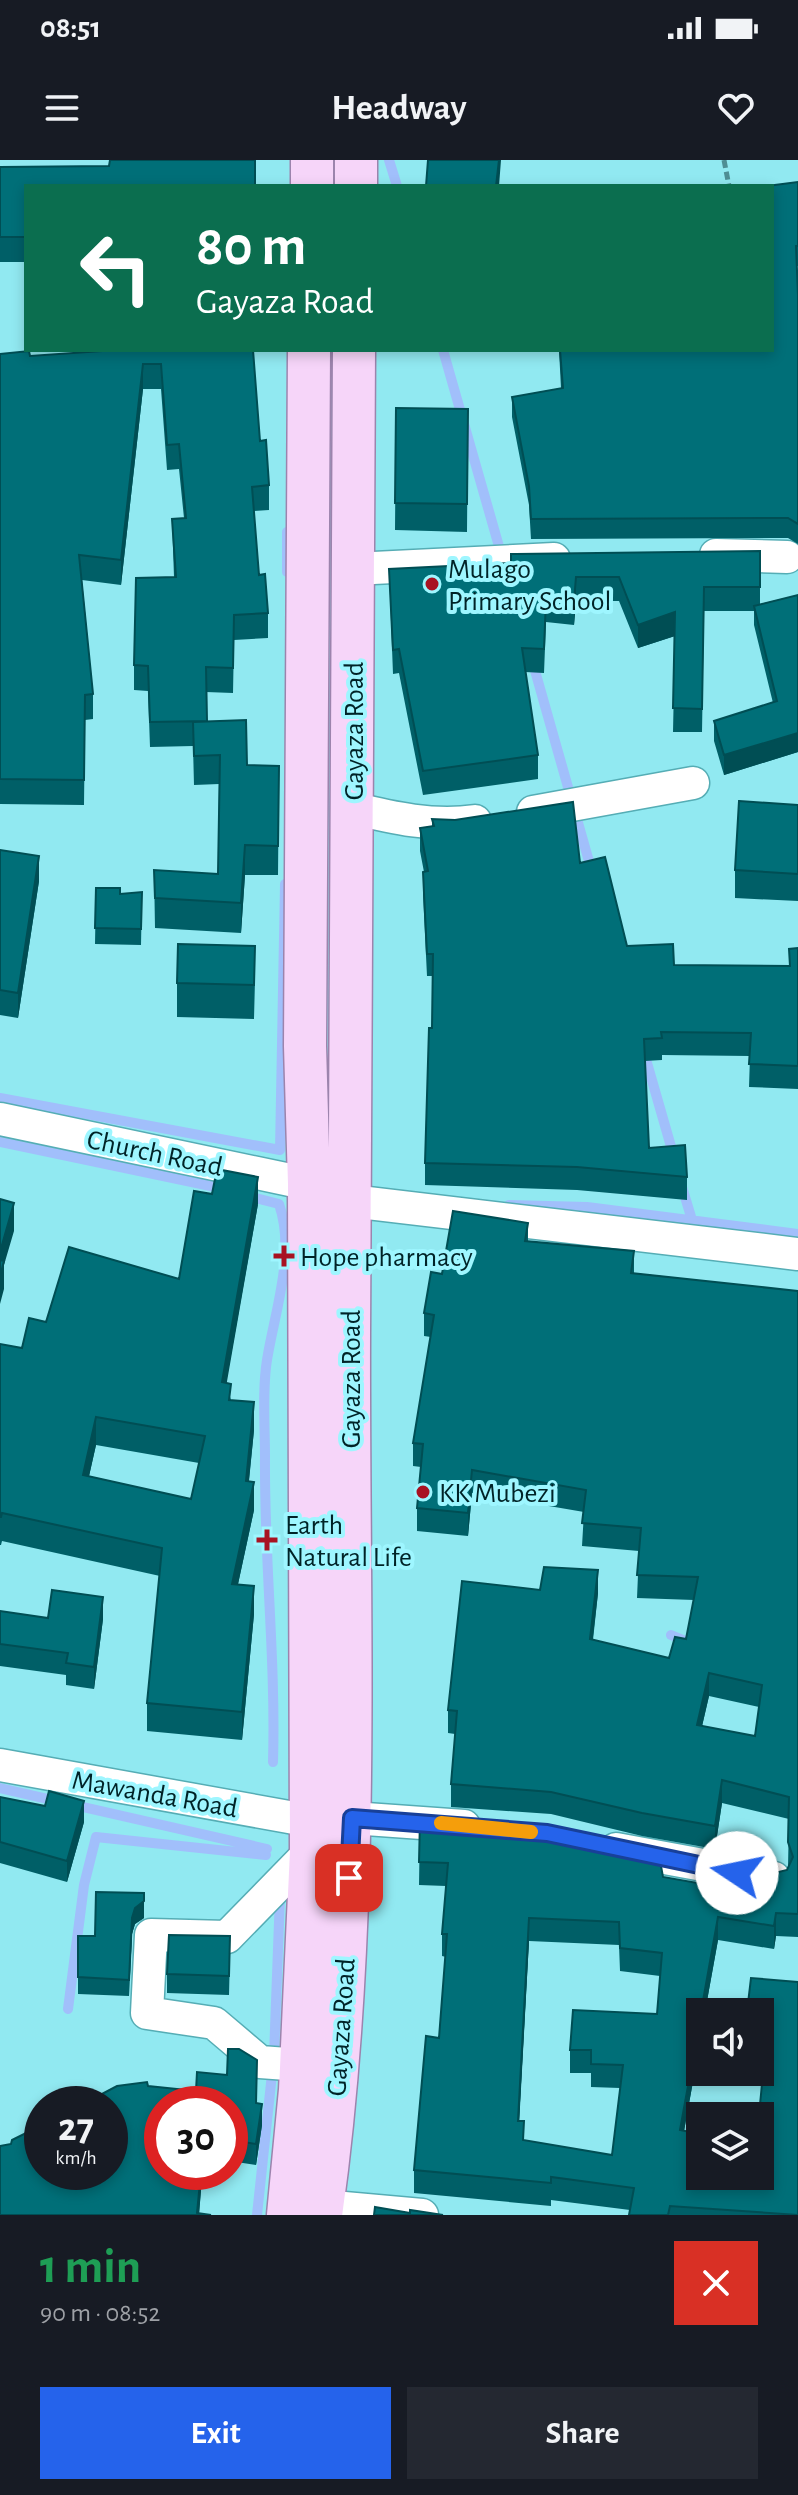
<!DOCTYPE html>
<meta charset="utf-8">
<style>
:root{--surface:#171b24;--page:#242831;--text:#f1f3f6;--muted:#9ea1a6;--accent:#2563eb}
body{margin:0;font-family:"Alegreya Sans",sans-serif;background:var(--page);color:var(--text);height:100vh;display:flex;flex-direction:column;font-size:30px;white-space:nowrap}
*{box-sizing:border-box;margin:0}
p{font-size:26px;color:var(--muted)}
.icon{flex:none;width:44px;height:44px;fill:none;stroke:currentColor;stroke-width:2;stroke-linecap:round;stroke-linejoin:round}
.map{position:relative;height:2055px;overflow:hidden}
.drawer{display:flex;flex-direction:column;background:var(--surface);flex:1}
.drawer>*{flex:none}
.guide{position:absolute;left:24px;top:24px;width:750px;height:168px;border-radius:0px;box-shadow:0 4px 12px #0003;background:#0b6e4f;color:#fff;overflow:hidden}
.fabs{position:absolute;left:686px;top:1838px;display:grid;gap:16px}
.fabs a{display:grid;place-items:center;width:88px;height:88px;border-radius:0px;background:var(--surface);box-shadow:0 4px 12px #0003;font-size:40px}
.speed{position:absolute;left:24px;top:1926px;display:flex;gap:16px;font-size:40px;font-weight:700;text-align:center}
.speed>*{display:grid;place-content:center;width:104px;height:104px;border-radius:50%;background:var(--surface);box-shadow:0 4px 12px #0003;line-height:1}
.speed small{font-size:20px;font-weight:400}
.speed .limit{border:12px solid #d22;background:#fff;color:#111}
.pin{position:absolute;display:grid;place-items:center;width:68px;height:68px;color:#fff;margin:-34px;border-radius:16px;box-shadow:0 4px 12px #0006}
.me{position:absolute;width:88px;margin:-44px;rotate:281deg;stroke-linejoin:round;filter:drop-shadow(0 0 6px #0008)}
.turn{display:flex;align-items:center;gap:28px;height:168px;padding:0 40px;font-size:36px}
.turn .icon{width:104px;height:104px;stroke-width:2.5}
.turn b{display:block;font-size:56px;line-height:68px}
.round{display:grid;place-items:center;flex:none;width:84px;height:84px;border-radius:0px;background:var(--page)}
.overview{display:flex;align-items:center;justify-content:space-between;height:136px;padding:0 40px}
h1{font-size:48px;font-weight:700;line-height:60px;color:#1e9e55}
.action{display:flex;gap:16px;margin-top:auto;padding:16px 40px}
.action a{flex:1;height:92px;border-radius:0px;background:var(--accent);color:#fff;font-size:32px;font-weight:700;line-height:92px;text-align:center}
.action a+a{background:var(--page);color:var(--text)}
.status{display:flex;justify-content:space-between;align-items:center;height:56px;padding:0 40px;background:var(--surface);direction:ltr}
.status svg{height:22px;fill:currentColor}
header{display:flex;justify-content:space-between;align-items:center;height:104px;padding:0 40px;background:var(--surface);font-size:36px;font-weight:700}
.map>svg:first-child{display:block}
.lines{fill:none;stroke-linecap:round;stroke-linejoin:round}
.stream{stroke:#a1bffb;stroke-width:10}
.minor-casing{stroke:#55adb5;stroke-width:35}
.major-casing{stroke:#9c84ad;stroke-width:45}
.path{stroke:#4e8e94;stroke-width:5;stroke-dasharray:8 4;stroke-linecap:butt}
.minor{stroke:#fff;stroke-width:32}
.major{stroke:#f6d5f9;stroke-width:42}
.wall{fill:#005f67;fill-rule:evenodd}
.shaded-wall{fill:#004e54}
.building{fill:#006f78;stroke:#004e54;stroke-width:2;fill-rule:evenodd}
.route-casing{stroke:#184099;stroke-width:20}
.route{stroke:#2563eb;stroke-width:14}
.slow{stroke:#f59e0b;stroke-width:14}
.poi-dot{fill:#a81222;stroke:#9ef6ff;stroke-width:3}
.labels{text-anchor:middle;stroke-width:8;stroke-linejoin:round;paint-order:stroke}
.poi-label{font-size:28px;fill:#002327;stroke:#9ef6ff;text-anchor:start}
.street-label{font-size:28px;fill:#002327;stroke:#9ef6ff}
</style>
<div class="status"><b>08:51</b><svg viewBox="0 0 49 12"><path d="M0 12V9h3v3zM5 12V6h3v6zM10 12V3h3v9zM15 12V0h3v12zM26 1h20v11H26zM47 4h2v5h-2z"/></svg></div>
<header><svg class="icon" aria-label="menu" viewBox="0 0 24 24"><path d="M4 6h16M4 12h16M4 18h16"/></svg>Headway<svg class="icon" aria-label="heart" viewBox="0 0 24 24"><path d="M12 20l-8-8c-3-5 5-10 8-4 3-6 11-1 8 4z"/></svg></header>
<div class="map">
<svg width="798" height="2055" viewBox="0 0 798 2055">
<rect width="100%" height="100%" fill="#91e9f1"/>
<g class="lines">
<path class="stream" d="M389,0L397,26
M443,190L502,397
M287,412V372
M532,500L592,712
M643,889L674,997
M0,938L280,990L285,724
M0,982L225,1029
M682,1027L692,1060
M248,1036L279,1044C296,1093 275,1150 267,1200C262,1231 265,1266 265,1297C264,1399 276,1500 273,1602
M509,1045L587,1047L798,1074
M671,1475L688,1482
M0,1628L267,1689
M68,1849L84,1725L96,1677L266,1695
M257,2055L274,1895L280,1736"/>
<defs>
<path id="minor" d="M716,395L787,397
M353,409L554,399
M352,648C393,658 433,667 475,661
M533,652L693,623
M0,959L309,1024
M351,1041L798,1094
M0,1605L311,1661
M352,1658L464,1666
M616,1689L774,1718
M301,1905L260,1902L214,1863L147,1853L151,1775L227,1777L311,1691
M322,2046L422,2055"/>
<path id="major" d="M312,26V0
M356,26V0
M288,2055L300,1930L311,1691L309,1024L305,886L309,190
M321,2055C362,1763 348,1469 349,1175C350,847 353,518 354,190"/>
</defs>
<use href="#minor" class="minor-casing"/>
<use href="#major" class="major-casing"/>
<path class="path" d="M724,0L729,26"/>
<use href="#minor" class="minor"/>
<use href="#major" class="major"/>
</g>
<path class="wall" d="M0,7L26,26V102H0Z
M798,22V106H797L798,135V384L788,378L531,379L529,345L512,257V237L561,228L559,190H772Z
M253,190L260,281L269,325V350L254,351L259,415L268,453V478L234,480L233,533L206,532L207,561L247,605L279,606L278,715H245L241,773L155,768L154,710L218,714L219,624L194,625L193,586L150,587L148,531L134,530V505L174,417L172,359L184,358L179,309L167,310L161,229H143L121,425L82,420L93,534V559L85,560L84,645L0,644V194L30,196Z
M396,248L468,249L467,372L395,370Z
M760,391V444L798,435V592L724,615L714,581V561L773,543L754,465V451H704L702,572H673L675,476L638,488L619,441H576L574,465L546,462L544,513L525,512L538,595V619L423,635L399,513L393,514L389,409Z
M798,645V741L735,738V710Z
M432,659L580,703L627,786L674,805L789,806V789L798,788V929L749,927L750,896L662,895V900L645,901L649,988L687,1017V1040L577,1030L425,1025V1003L432,868L433,816H427L423,734L424,712L420,691V668L432,666Z
M0,690L39,721L18,858L0,855Z
M96,728L120,734L142,732L141,785L95,784Z
M255,820L254,859L177,857V823Z
M258,1044L226,1223L231,1240L254,1270L249,1321L254,1350L238,1424L254,1454L242,1580L147,1571V1543L160,1416L2,1381L1,1385H0V1184L22,1188L46,1162L179,1119ZM96,1285L199,1303L191,1339L89,1316Z
M453,1051L528,1063V1081L634,1091V1113L798,1131V1777L776,1776L774,1789L718,1780L705,1852H700V1883L684,1971L700,1974V2016H760V1956H734L735,1952L759,1955L762,1926L741,1924V1912H760V1852H747L751,1818L798,1822V2055H629L630,2050L551,2040V2046L414,2033V2010L426,1876L439,1878L446,1797L442,1796V1774L446,1726L419,1725L420,1659L544,1669L659,1695L663,1717L766,1735L770,1714L787,1710L788,1707L789,1659L722,1643L715,1689L642,1676L551,1654L451,1647V1624L455,1574L448,1573V1550L462,1421L540,1430L544,1407L598,1410V1433L593,1480L669,1498L675,1477L686,1479L694,1440L637,1438L639,1391L582,1386L584,1352L472,1333L468,1376L417,1371V1348L421,1307L413,1306V1283L431,1177L424,1176V1153L431,1112L442,1114ZM709,1536L759,1547L755,1576L702,1566ZM529,1781L619,1785L620,1811L660,1816L657,1854L573,1850L570,1890V1913H591V1927L620,1928L612,1995L524,1980V1961H519Z
M0,1451L48,1458L103,1459L94,1529L66,1525V1515L0,1506Z
M0,1637L84,1662L67,1722L0,1703Z
M144,1733V1758L135,1764L132,1774L129,1836L78,1834V1776H95Z
M230,1795L229,1835L167,1833V1814Z
M148,1926L257,1943L262,1965L256,2005L230,2001V1944L162,2012H224L223,2020L202,2018L199,2053L0,2055L11,1984Z"/>
<path class="shaded-wall" d="M499,0H501L499,26H496Z
M143,204V229L121,425V400Z
M576,417V441L574,465V441Z
M675,452V476L638,488V465Z
M798,573V592L724,615V595Z
M245,685V715L241,773V743Z
M39,696V721L18,858V833Z
M258,1017V1044L222,1250V1222Z
M14,1043V1071L4,1105V1129L0,1144V1092Z
M254,1242V1270L246,1348V1321Z
M96,1257V1285L83,1343V1315Z
M472,1310V1333L468,1376V1353Z
M254,1322V1350L232,1452V1424Z
M598,1410V1433L590,1502V1479Z
M254,1426V1454L242,1580V1552Z
M103,1437V1459L94,1529V1507Z
M709,1513V1536L697,1588V1565Z
M722,1620V1643L715,1689V1666Z
M84,1641V1662L67,1722V1701Z
M144,1741V1758L135,1764L132,1774L129,1836L132,1758L135,1748Z
M776,1753V1776L774,1789V1766Z
M718,1757V1780L705,1852H701Z
M529,1758V1781L518,1984V1961Z
M700,1860V1883L680,1993V1970Z
M262,1944V1965L256,2005V1984Z
M201,2012H202V2018L199,2055H197Z"/>
<path class="building" d="M110,0H255V26H26V77H0V7L109,6Z
M428,0H499L496,26H426Z
M798,22V86H796L798,135V364L788,358L531,359L529,326L512,237L563,228L560,190H772V26H767Z
M117,190H253L260,281L266,280L269,325L252,327L259,415L265,414L268,453L234,455L233,508L206,507L207,561L150,562L148,506L134,505L136,418L176,417L172,359L186,358L179,284L167,285L161,204H143L121,400L79,395L93,534L85,535L84,620L0,619V194L29,191L30,196Z
M396,248L468,249L467,344L395,343Z
M760,391V427H704L702,549L673,548L675,452L638,465L619,417H576L574,441L546,439L544,489L522,488L538,595L423,611L399,489L393,490L389,409L511,403V394H516Z
M798,435V573L724,595L714,561L777,541L754,446Z
M246,560L247,605L279,606L278,686L245,685L241,743L155,738L154,710L218,714L220,595L194,596L193,562Z
M739,641L798,645V714L735,710Z
M573,642L580,703L605,697L627,786L673,784L674,805L790,806L789,789L798,788V906L749,904L751,873L661,872L662,878L644,879L649,988L685,985L687,1017L577,1007L425,1003L429,868H432L433,794H427L423,712L428,711L420,668L434,666L432,659L455,660Z
M0,690L39,696L18,833L0,830Z
M96,728H120V734L142,732L141,769L95,768Z
M178,784L255,786L254,825L177,823Z
M217,1009L258,1017L222,1222L231,1224L229,1240L254,1242L246,1321L254,1322L232,1424L254,1426L242,1552L147,1543L162,1388L2,1353L1,1357H0V1184L22,1188L29,1158L46,1162L69,1087L179,1119L194,1031L212,1034ZM96,1257L205,1276L191,1339L83,1315Z
M0,1039L14,1043L0,1092Z
M453,1051L528,1063L525,1081L634,1091L631,1113L798,1131V1754L776,1753L774,1766L718,1757L701,1852H700V1860L680,1970L700,1974V2016H760V1956H734L735,1952L759,1955L764,1903H760V1852H747L751,1818L798,1822V2055L670,2046L668,2055H629L634,2028L551,2017V2023L414,2010L426,1876L439,1878L447,1774H442L448,1703L419,1702L420,1659L544,1669L659,1695L663,1717L766,1735L770,1714L787,1710L793,1697L788,1682L789,1637L722,1620L715,1666L642,1653L551,1632L451,1624L457,1551L448,1550L462,1421L540,1430L544,1407L598,1410L590,1479L669,1498L675,1477L686,1479L698,1417L637,1415L641,1368L582,1363L586,1330L472,1310L468,1353L417,1348L423,1284L413,1283L434,1155L424,1153L431,1112L442,1114ZM709,1513L762,1525L755,1576L697,1565ZM529,1758L619,1762L620,1788L662,1793L657,1854L573,1850L570,1890H591V1904L623,1905L612,1995L523,1980L524,1961H518Z
M0,1100L4,1101L0,1116Z
M52,1430L103,1437L94,1507L66,1503L68,1493L0,1484V1451L48,1458Z
M49,1631L84,1641L67,1701L0,1682V1637L45,1646Z
M96,1732L144,1733V1741L135,1748L132,1758L129,1820L78,1817V1776H95Z
M169,1775L230,1776L229,1816L167,1814Z
M228,1889H239L257,1900L256,1943L262,1944L256,1984L230,1980V1944H162V2012H201L197,2053L211,2055H0V1986L11,1984L12,1980L42,1965V2012H110V1944H83L117,1926L147,1922L148,1926L196,1931L197,1912L227,1915Z
M375,2047L410,2053V2050L443,2055H374Z"/>
<g class="lines">
<defs>
<path id="route" d="M349,1718L352,1658L547,1673L737,1713"/>
</defs>
<use href="#route" class="route-casing"/>
<use href="#route" class="route"/>
<path class="slow" d="M441,1663L531,1672"/>
</g>
<g class="poi-dot">
<circle cx="432" cy="424" r="8"/>
<path d="M280 1084h8v8h8v8h-8v8h-8v-8h-8v-8h8z"/>
<circle cx="423" cy="1332" r="8"/>
<path d="M263 1368h8v8h8v8h-8v8h-8v-8h-8v-8h8z"/>
</g>
<g class="labels">
<g class="poi-label">
<text x="448" y="418">Mulago<tspan x="448" dy="32">Primary School</tspan></text>
<text x="300" y="1106">Hope pharmacy</text>
<text x="439" y="1342">KK Mubezi</text>
<text x="285" y="1374">Earth<tspan x="285" dy="32">Natural Life</tspan></text>
</g>
<g class="street-label">
<text transform="translate(353 571) rotate(-90)" y="10">Gayaza Road</text>
<text transform="translate(155 992) rotate(12)" y="10">Church Road</text>
<text transform="translate(350 1219) rotate(-90)" y="10">Gayaza Road</text>
<text transform="translate(155 1633) rotate(10)" y="10">Mawanda Road</text>
<text transform="translate(340 1867) rotate(-86)" y="10">Gayaza Road</text>
</g>
</g>
</svg>
<div class="fabs">
<a><svg class="icon" aria-label="sound" viewBox="0 0 24 24"><path d="M4 9h4l5-4v14l-5-4H4zM17 9q2 3 0 6"/></svg></a>
<a><svg class="icon" aria-label="layers" viewBox="0 0 24 24"><path d="M12 4l9 5-9 5-9-5zM3 14l9 5 9-5"/></svg></a>
</div>
<div class="speed"><div>27<small>km/h</small></div><div class="limit">30</div></div>
<div class="pin" style="left:349px;top:1718px;background:#d93025"><svg class="icon" aria-label="arrive" viewBox="0 0 24 24"><path d="M6 21V4h12l-3 4 3 4H6"/></svg></div>
<svg class="me" style="left:737px;top:1713px" viewBox="-20 -20 40 40"><circle r="19" fill="#fff"/><path d="M0-13L10 11 0 6-10 11z" fill="#2563eb"/></svg>
<div class="guide">
<div class="turn"><svg class="icon" aria-label="left" viewBox="0 0 24 24"><path d="M17 20v-9H6M10 6l-5 5 5 5"/></svg><div><b>80 m</b>Gayaza Road</div></div>
</div>
</div>
<section class="drawer">
<div class="overview"><div><h1>1 min</h1><p>90 m · 08:52</p></div><a class="round" style="background:#d93025;color:#fff"><svg class="icon" aria-label="close" viewBox="0 0 24 24"><path d="M6 6l12 12M18 6L6 18"/></svg></a></div>
<div class="action"><a>Exit</a><a>Share</a></div>
</section>
